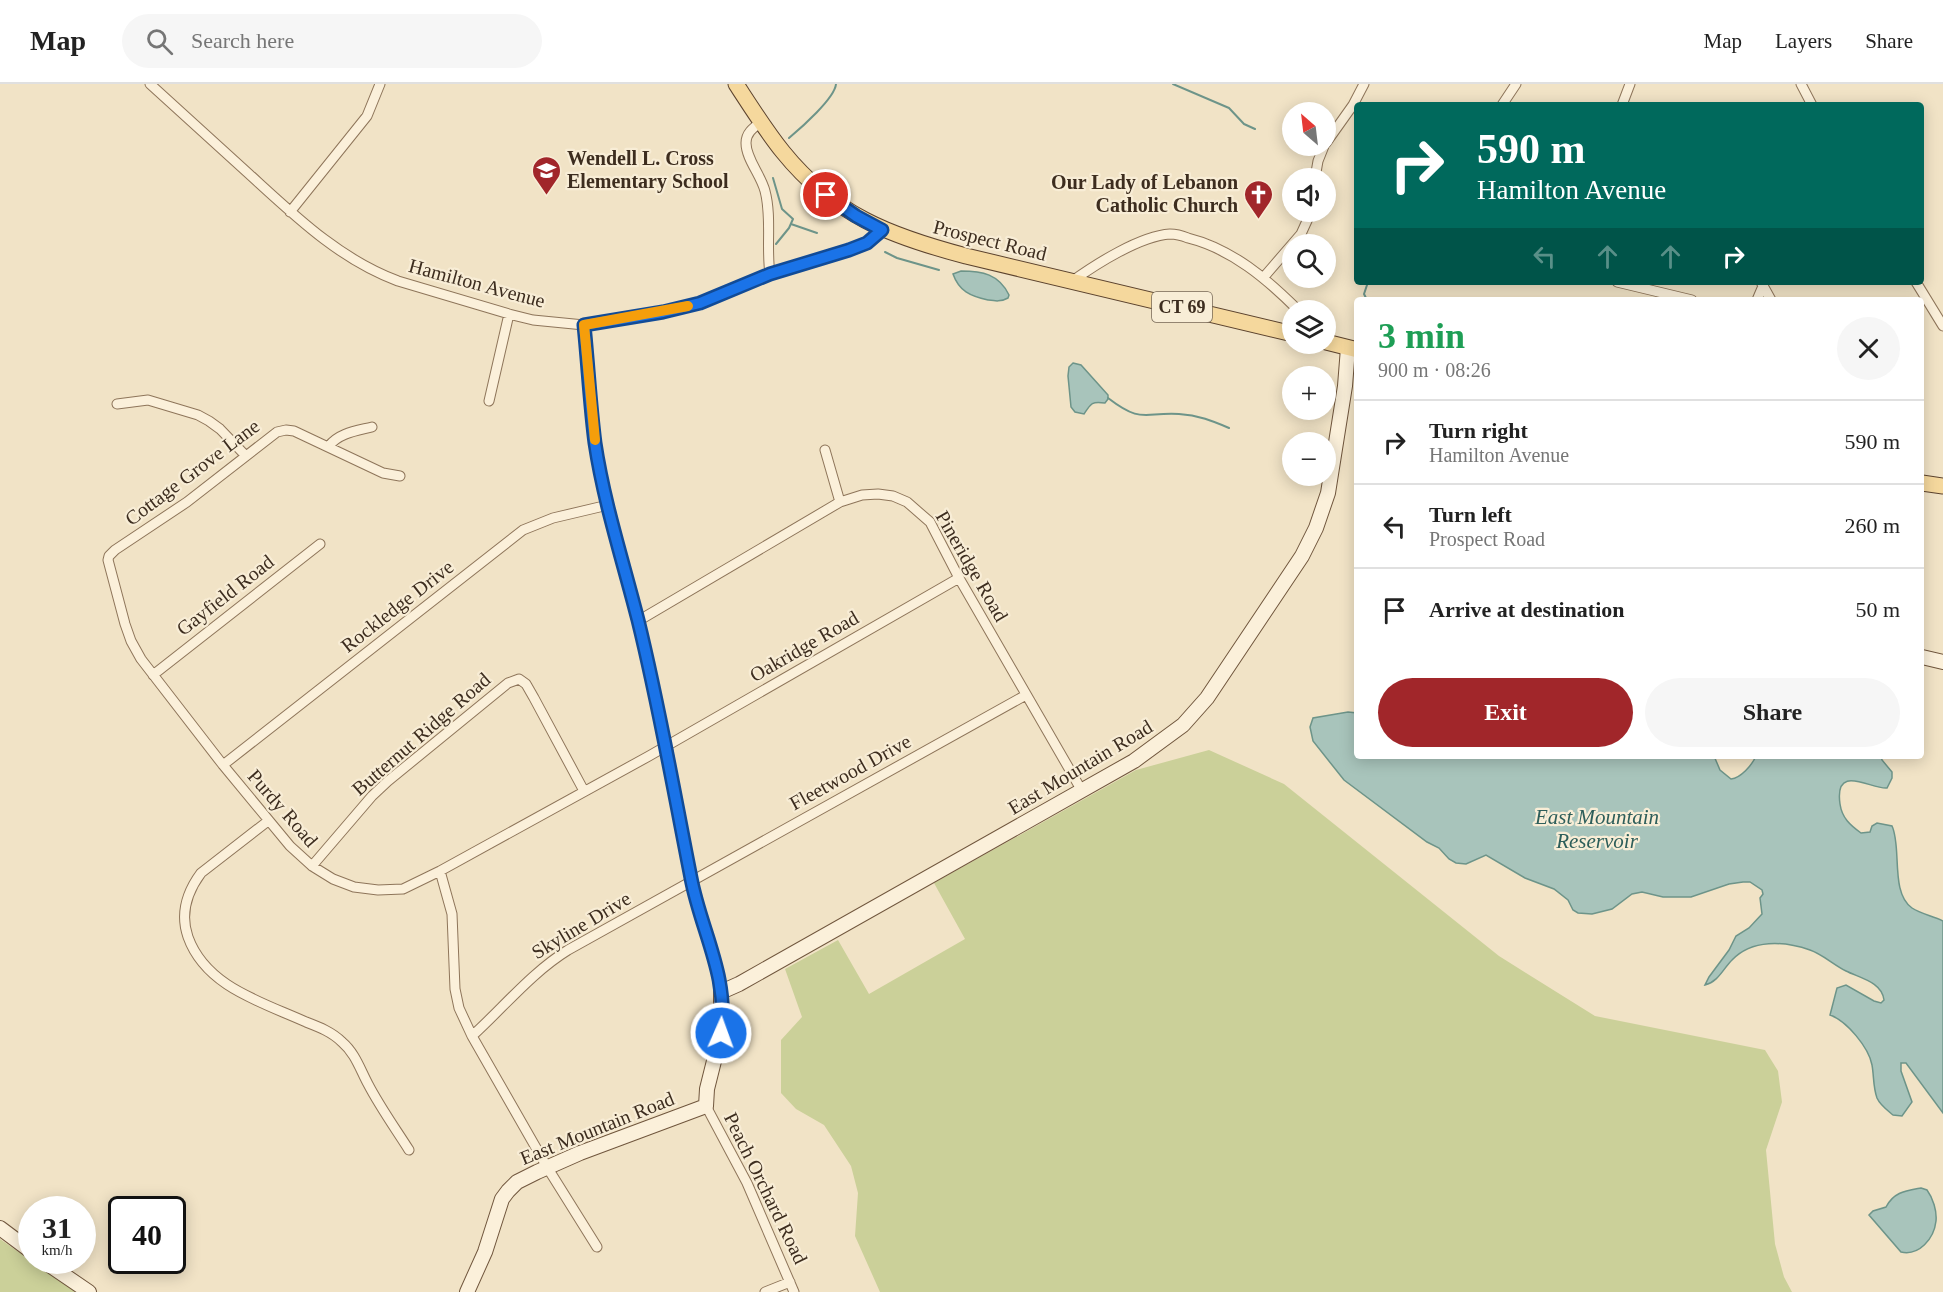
<!DOCTYPE html>
<meta charset="utf-8">
<style>
:root{--surface:#fff;--page:#f6f6f6;--text:#222;--muted:#767676;--line:#e0e0e0;--accent:#a1262a}
body{margin:0;font-family:"Times New Roman",serif;background:var(--page);color:var(--text);height:100vh;display:flex;flex-direction:column;font-size:22px;white-space:nowrap}
*{box-sizing:border-box;margin:0}
p{font-size:20px;color:var(--muted)}
.icon{flex:none;width:33px;height:33px;fill:none;stroke:currentColor;stroke-width:2;stroke-linecap:round;stroke-linejoin:round}
.map{position:relative;flex:1;overflow:hidden}
.details{position:absolute;left:1354px;top:213px;width:570px;height:462px;display:flex;flex-direction:column;background:var(--surface);border-radius:6px;box-shadow:0 3px 15px #0003}
.details>*{flex:none}
.hud{position:absolute;left:1354px;top:18px;width:570px;height:183px;border-radius:6px;box-shadow:0 3px 15px #0003;background:#00695c;color:#fff;overflow:hidden}
.needle{width:39px;rotate:332deg}
.tools{position:absolute;left:1282px;top:18px;display:grid;gap:12px}
.tools a{display:grid;place-items:center;width:54px;height:54px;border-radius:50%;background:var(--surface);box-shadow:0 3px 15px #0003;font-size:30px}
.speed{position:absolute;left:18px;top:1112px;display:flex;gap:12px;font-size:30px;font-weight:700;text-align:center}
.speed>*{display:grid;place-content:center;width:78px;height:78px;border-radius:50%;background:var(--surface);box-shadow:0 3px 15px #0003;line-height:1}
.speed small{font-size:15px;font-weight:400}
.speed .limit{border:3px solid #111;border-radius:9px;background:#fff;color:#111}
.pin{position:absolute;display:grid;place-items:center;width:51px;height:51px;color:#fff;margin:-26px;border:3px solid #fff;border-radius:50%;box-shadow:0 2px 6px #0007}
.me{position:absolute;width:66px;margin:-33px;rotate:2deg;stroke-linejoin:round;filter:drop-shadow(0 0 4px #0008)}
.turn{display:flex;align-items:center;gap:21px;height:126px;padding:0 24px;font-size:27px}
.turn .icon{width:78px;height:78px;stroke-width:2.5}
.turn b{display:block;font-size:42px;line-height:51px}
.lanes{display:flex;align-items:center;height:57px;padding:0 24px;background:#0003;justify-content:center;gap:30px;direction:ltr}
.lanes .off{opacity:.35}
.round{display:grid;place-items:center;flex:none;width:63px;height:63px;border-radius:32px;background:var(--page)}
.head{display:flex;align-items:center;justify-content:space-between;height:102px;padding:0 24px}
h1{font-size:36px;font-weight:800;line-height:45px;color:#1e9e55}
.action{display:flex;gap:12px;margin-top:auto;padding:12px 24px}
.action a{flex:1;height:69px;border-radius:36px;background:var(--accent);color:#fff;font-size:24px;font-weight:800;line-height:69px;text-align:center}
.action a+a{background:var(--page);color:var(--text)}
ul{padding:0;list-style:none}
li{display:flex;align-items:center;gap:18px;height:84px;padding:0 24px;border-top:2px solid var(--line)}
li div{flex:1}
li b{display:block;font-size:22px}
li em{font-style:normal}
header{display:flex;align-items:center;gap:36px;box-sizing:border-box;height:84px;padding:0 30px;background:var(--surface);border-bottom:2px solid var(--line)}
header strong{font-size:28px}
nav{display:flex;gap:33px;margin-inline-start:auto;font-size:21px}
.search{width:420px;height:54px;background:var(--page);display:flex;align-items:center;gap:15px;box-sizing:border-box;padding:0 21px;border-radius:33px;color:var(--muted);font-size:22px}
.map>svg:first-child{display:block}
.green{fill:#cbd099}
.water{fill:#a8c4bb;stroke:#6d9489;stroke-width:1.5}
.lines{fill:none;stroke-linecap:round;stroke-linejoin:round}
.stream{stroke:#6d9489;stroke-width:2}
.street-casing{stroke:#8e755a;stroke-width:11}
.secondary-casing{stroke:#70563d;stroke-width:16}
.primary-casing{stroke:#5c432e;stroke-width:17}
.street{stroke:#fbf0da;stroke-width:9}
.secondary{stroke:#fbf0da;stroke-width:14}
.primary{stroke:#f5d89d;stroke-width:15}
.route-casing{stroke:#114b97;stroke-width:15}
.route{stroke:#1a73e8;stroke-width:10}
.slow{stroke:#f59e0b;stroke-width:10}
.labels{text-anchor:middle;stroke-width:4.5;stroke-linejoin:round;paint-order:stroke}
.shield{fill:#f8edd6;stroke:#756756;stroke-width:1.5}
.shield-label{font-size:18px;font-weight:bold;fill:#3d2d1f}
.poi-label{font-size:20px;font-weight:bold;fill:#3d2d1f;stroke:#f8edd6;text-anchor:start}
.street-label{font-size:20px;fill:#3d2d1f;stroke:#f8edd6}
.water-label{font-size:21px;font-style:italic;fill:#2d5e5a;stroke:#f8edd6}
</style>
<header>
<strong>Map</strong>
<div class="search"><svg class="icon" aria-label="search" viewBox="0 0 24 24"><circle cx="10" cy="10" r="6"/><path d="M15 15l6 6"/></svg>Search here</div>
<nav><a>Map</a><a>Layers</a><a>Share</a></nav>
</header>
<div class="map">
<svg width="1943" height="1208" viewBox="0 0 1943 1208">
<rect width="100%" height="100%" fill="#f1e3c6"/>
<path class="green" d="M1209,666L1284,700L1499,872L1595,932L1765,966L1778,987L1782,1018L1766,1066L1775,1160L1784,1193L1792,1208H880L855,1152L858,1109L851,1082L824,1041L796,1025L781,1009V956L802,933L785,885L838,856L869,910L965,855L934,799L1136,686Z
M0,1155L60,1197L80,1208H0Z"/>
<path class="water" d="M961,187C982,187 999,190 1009,211L1008,214C1001,218 995,217 988,216C970,212 959,207 953,190Z
M1073,279L1081,281L1108,311V315L1105,319C1092,317 1091,319 1084,330L1075,328L1071,323L1068,292L1069,283Z
M1348,628L1357,629L1358,672H1714L1720,686L1731,695C1741,694 1752,681 1756,672H1881L1882,676L1892,688V694L1887,704C1872,706 1834,678 1840,720C1842,734 1850,741 1861,749L1870,748L1872,742L1877,739L1892,742C1902,763 1890,809 1912,824C1921,830 1933,832 1943,837V1029L1906,979H1901V987L1912,1018L1902,1032L1893,1031C1887,1026 1880,1021 1877,1014C1873,1003 1874,992 1872,981C1869,964 1847,937 1830,931L1837,904L1846,901L1874,917L1881,919L1884,916C1882,898 1860,894 1846,887C1834,881 1822,870 1810,866C1784,857 1752,855 1732,876C1723,885 1718,898 1705,901L1709,893L1729,866L1736,852L1749,844L1762,830L1760,814L1763,810L1762,806L1750,798H1743L1729,800L1691,813H1663L1642,808L1632,810L1612,825L1592,830L1578,829L1573,826L1568,816L1554,805L1525,794L1486,771L1466,780L1456,779L1449,775L1439,764L1427,758L1344,696L1313,657L1310,643L1313,634Z
M1921,1104L1927,1106C1933,1114 1937,1127 1936,1137C1934,1155 1919,1172 1901,1168L1869,1131L1873,1127L1886,1123C1894,1108 1905,1107 1921,1104Z"/>
<g class="lines">
<path class="stream" d="M1173,0L1229,24L1244,40L1255,45
M789,54C801,44 835,14 836,0
M773,94L782,125L793,135L789,144L776,160
M791,140L817,149
M885,168L897,174L939,186
M1367,216L1364,210L1368,198
M1108,314C1142,340 1143,328 1179,330C1198,331 1213,337 1229,344"/>
<defs>
<path id="street" d="M150,0C183,30 216,60 249,90C295,132 339,175 398,197L509,230L533,236L584,241L686,223L770,190L849,166L867,159L882,146
M1801,0L1812,21
M1502,21L1516,0
M1622,21L1630,0
M761,38C753,44 746,49 746,59C746,75 761,91 765,107C772,133 766,163 770,190
M1326,59L1353,21L1364,0
M1315,94L1318,77L1324,62
M290,128L367,32L380,0
M1263,194L1301,150L1311,128
M1071,198C1096,180 1140,152 1170,150C1176,150 1183,152 1188,154C1232,165 1267,195 1298,226
M1617,198L1692,216
M1761,198L1771,216
M1916,198L1943,242
M1757,216L1763,202
M584,241L592,334L601,390L638,537L667,662L691,798L713,869L721,908
M489,317L509,230
M117,320L148,316L198,331L209,337L220,345L246,372
M329,362C339,349 356,347 372,343
M825,366L840,418
M400,392L383,389L294,347L286,346L277,348L187,418L115,466L109,472L108,476L125,540L131,557L141,575L223,681L290,762L312,782L333,795L354,803L378,806L403,805L440,787L649,672L959,494
M638,537L840,418L862,411L878,410L893,412L907,418L930,438L959,494L1082,707
M153,591L320,460
M223,681L523,446L553,434L608,421
M268,737L201,789C187,808 180,830 188,853C206,903 262,918 306,938C319,943 332,948 342,958C355,969 360,985 368,1000C380,1023 395,1044 409,1066
M312,782L372,712L388,697L508,599L519,595L526,600L534,614L584,707
M440,787L452,830L455,905L459,924L472,952L547,1083L597,1163
M472,952C504,923 531,889 568,866L1026,611
M706,1022L747,1099L794,1208
M765,1208L790,1198"/>
<path id="secondary" d="M1922,573L1943,578
M0,1144L32,1168
M42,1176L89,1208
M467,1208L485,1168L502,1115L508,1107L517,1098L537,1088L580,1069L706,1022L707,1005L721,949V908L739,900L1134,677L1183,641L1207,614L1302,472L1316,444L1328,409L1345,302L1348,264"/>
<path id="primary" d="M736,0C751,23 766,47 783,68C834,131 890,152 966,172L1293,250
M1326,258L1358,266
M1922,399L1943,402"/>
</defs>
<use href="#street" class="street-casing"/>
<use href="#secondary" class="secondary-casing"/>
<use href="#primary" class="primary-casing"/>
<use href="#street" class="street"/>
<use href="#secondary" class="secondary"/>
<use href="#primary" class="primary"/>
</g>
<g class="lines">
<defs>
<path id="route" d="M721,949C729,892 701,847 691,794C674,708 659,621 638,536C623,477 604,419 595,359C590,320 588,280 584,241L663,228L700,219L770,190L849,166L867,159L882,146L856,132L826,111"/>
</defs>
<use href="#route" class="route-casing"/>
<use href="#route" class="route"/>
<path class="slow" d="M595,356L584,241L688,222"/>
</g>
<defs>
<symbol id="school-pin" viewBox="-11 -11 22 30"><path d="M0 17L-7.5 6A9.5 9.5 0 1 1 7.5 6Z" fill="#a1262a" stroke="#f8edd6"/><path d="M0-5L7-2L0 1L-7-2ZM-4 1L0 2.5L4 1V4Q0 6-4 4Z" fill="#fff"/></symbol>
<symbol id="church-pin" viewBox="-11 -11 22 30"><path d="M0 17L-7.5 6A9.5 9.5 0 1 1 7.5 6Z" fill="#a1262a" stroke="#f8edd6"/><path d="M-1.2-6h2.4v3.5h3.3v2.4h-3.3V6h-2.4V-.1h-3.3v-2.4h3.3Z" fill="#fff"/></symbol>
</defs>
<g fill-rule="evenodd">
<use href="#school-pin" x="530" y="70" width="33" height="45"/>
<use href="#church-pin" x="1242" y="94" width="33" height="45"/>
</g>
<g class="labels">
<rect class="shield" x="1152" y="208" width="60" height="30" rx="4.5"/>
<g class="shield-label">
<text x="1182" y="229">CT 69</text>
</g>
<g class="poi-label">
<text x="567" y="81">Wendell L. Cross<tspan x="567" dy="23">Elementary School</tspan></text>
<text x="1238" y="105" text-anchor="end">Our Lady of Lebanon<tspan x="1238" dy="23">Catholic Church</tspan></text>
</g>
<g class="street-label">
<text transform="translate(990 156) rotate(14)" y="7">Prospect Road</text>
<text transform="translate(477 199) rotate(15)" y="7">Hamilton Avenue</text>
<text transform="translate(192 388) rotate(-37)" y="7">Cottage Grove Lane</text>
<text transform="translate(972 482) rotate(60)" y="7">Pineridge Road</text>
<text transform="translate(225 511) rotate(-38)" y="7">Gayfield Road</text>
<text transform="translate(397 522) rotate(-38)" y="7">Rockledge Drive</text>
<text transform="translate(804 562) rotate(-30)" y="7">Oakridge Road</text>
<text transform="translate(421 650) rotate(-41)" y="7">Butternut Ridge Road</text>
<text transform="translate(1080 683) rotate(-31)" y="7">East Mountain Road</text>
<text transform="translate(850 688) rotate(-29)" y="7">Fleetwood Drive</text>
<text transform="translate(283 724) rotate(49)" y="7">Purdy Road</text>
<text transform="translate(581 841) rotate(-31)" y="7">Skyline Drive</text>
<text transform="translate(597 1044) rotate(-22)" y="7">East Mountain Road</text>
<text transform="translate(766 1104) rotate(64)" y="7">Peach Orchard Road</text>
</g>
<g class="water-label">
<text x="1597" y="740">East Mountain<tspan x="1597" dy="24">Reservoir</tspan></text>
</g>
</g>
</svg>
<div class="tools">
<a><svg class="needle" viewBox="-14 -14 28 28"><path d="M0-13l5 13h-10z" fill="#e53935"/><path d="M0 13l5-13h-10z" fill="#767676"/></svg></a>
<a><svg class="icon" aria-label="sound" viewBox="0 0 24 24"><path d="M4 9h4l5-4v14l-5-4H4zM17 9q2 3 0 6"/></svg></a>
<a><svg class="icon" aria-label="search" viewBox="0 0 24 24"><circle cx="10" cy="10" r="6"/><path d="M15 15l6 6"/></svg></a>
<a><svg class="icon" aria-label="layers" viewBox="0 0 24 24"><path d="M12 4l9 5-9 5-9-5zM3 14l9 5 9-5"/></svg></a>
<a>+</a>
<a>−</a>
</div>
<div class="speed"><div>31<small>km/h</small></div><div class="limit">40</div></div>
<div class="pin" style="left:826px;top:111px;background:#d93025"><svg class="icon" aria-label="arrive" viewBox="0 0 24 24"><path d="M6 21V4h12l-3 4 3 4H6"/></svg></div>
<svg class="me" style="left:721px;top:949px" viewBox="-20 -20 40 40"><circle r="17" fill="#1a73e8" stroke="#fff" stroke-width="3"/><path d="M0-11L8 9 0 5-8 9z" fill="#fff"/></svg>
<div class="hud">
<div class="turn"><svg class="icon" aria-label="right" viewBox="0 0 24 24"><path d="M7 20v-9h11M14 6l5 5-5 5"/></svg><div><b>590 m</b>Hamilton Avenue</div></div>
<div class="lanes"><svg class="icon off" aria-label="left" viewBox="0 0 24 24"><path d="M17 20v-9H6M10 6l-5 5 5 5"/></svg><svg class="icon off" aria-label="ahead" viewBox="0 0 24 24"><path d="M12 20V5M6 11l6-6 6 6"/></svg><svg class="icon off" aria-label="ahead" viewBox="0 0 24 24"><path d="M12 20V5M6 11l6-6 6 6"/></svg><svg class="icon" aria-label="right" viewBox="0 0 24 24"><path d="M7 20v-9h11M14 6l5 5-5 5"/></svg></div>
</div>
<section class="details">
<div class="head"><div><h1>3 min</h1><p>900 m · 08:26</p></div><a class="round"><svg class="icon" aria-label="close" viewBox="0 0 24 24"><path d="M6 6l12 12M18 6L6 18"/></svg></a></div>
<ul>
<li><svg class="icon" aria-label="right" viewBox="0 0 24 24"><path d="M7 20v-9h11M14 6l5 5-5 5"/></svg><div><b>Turn right</b><p>Hamilton Avenue</p></div><em>590 m</em></li>
<li><svg class="icon" aria-label="left" viewBox="0 0 24 24"><path d="M17 20v-9H6M10 6l-5 5 5 5"/></svg><div><b>Turn left</b><p>Prospect Road</p></div><em>260 m</em></li>
<li><svg class="icon" aria-label="arrive" viewBox="0 0 24 24"><path d="M6 21V4h12l-3 4 3 4H6"/></svg><div><b>Arrive at destination</b></div><em>50 m</em></li>
</ul>
<div class="action"><a>Exit</a><a>Share</a></div>
</section>
</div>
